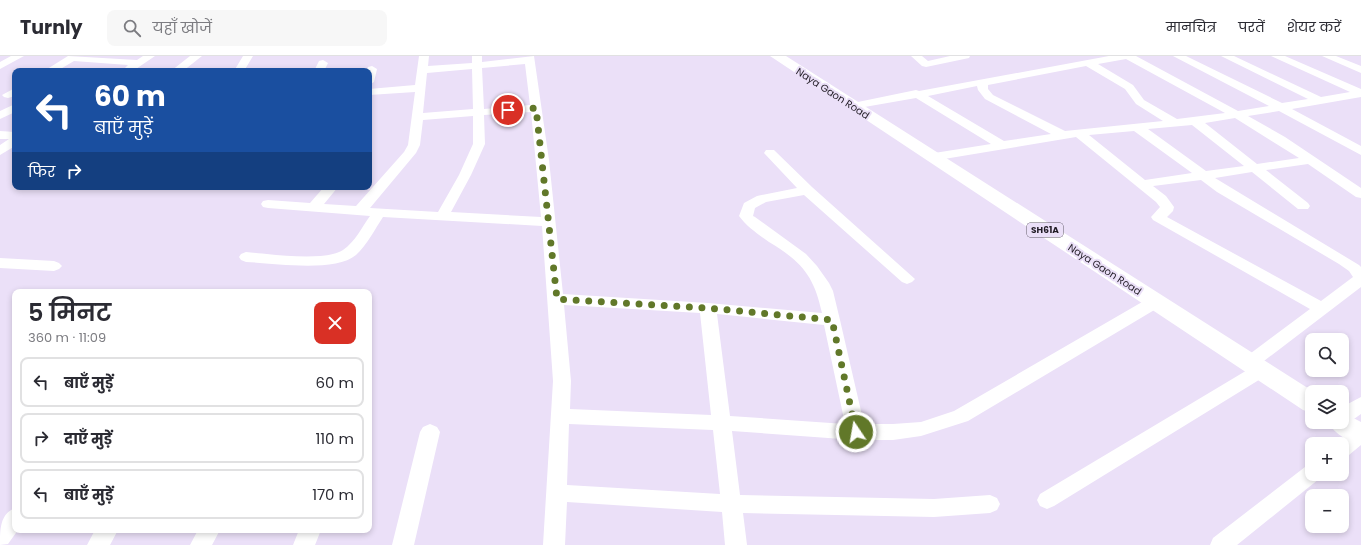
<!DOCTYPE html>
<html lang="hi">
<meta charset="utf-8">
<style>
:root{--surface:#fff;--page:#f7f7f7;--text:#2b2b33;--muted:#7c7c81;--line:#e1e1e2}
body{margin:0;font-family:Poppins,"Noto Sans Devanagari",sans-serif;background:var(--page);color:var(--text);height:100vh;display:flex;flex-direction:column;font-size:15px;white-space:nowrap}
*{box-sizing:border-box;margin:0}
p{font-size:13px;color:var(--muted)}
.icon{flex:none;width:22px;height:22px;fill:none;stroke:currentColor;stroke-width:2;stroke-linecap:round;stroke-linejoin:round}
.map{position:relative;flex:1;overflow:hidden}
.sheet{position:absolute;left:12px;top:233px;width:360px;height:244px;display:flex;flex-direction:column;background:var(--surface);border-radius:8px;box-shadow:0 2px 6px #0003}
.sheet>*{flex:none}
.guide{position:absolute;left:12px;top:12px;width:360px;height:122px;border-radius:8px;box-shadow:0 2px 6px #0003;background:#1a4fa0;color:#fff;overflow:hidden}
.fabs{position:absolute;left:1305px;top:277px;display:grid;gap:8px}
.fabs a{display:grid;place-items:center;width:44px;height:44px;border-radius:8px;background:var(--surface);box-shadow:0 2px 6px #0003;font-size:20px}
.pin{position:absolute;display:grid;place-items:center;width:34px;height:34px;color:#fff;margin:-17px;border:2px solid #fff;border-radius:50%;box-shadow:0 1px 4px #0007}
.me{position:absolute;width:44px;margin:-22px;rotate:348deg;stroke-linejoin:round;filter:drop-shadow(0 0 3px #0008)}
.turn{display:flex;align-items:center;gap:14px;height:84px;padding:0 16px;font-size:18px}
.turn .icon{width:52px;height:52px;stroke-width:2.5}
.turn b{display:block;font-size:28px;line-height:34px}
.then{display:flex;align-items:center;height:38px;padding:0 16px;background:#0003;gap:8px;font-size:15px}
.round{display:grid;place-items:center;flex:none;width:42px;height:42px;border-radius:8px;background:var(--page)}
.head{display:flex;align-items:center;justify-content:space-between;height:68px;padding:0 16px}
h1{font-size:24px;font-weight:600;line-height:30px}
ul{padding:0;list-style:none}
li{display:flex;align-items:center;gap:12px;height:50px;margin:0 8px 6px;padding:0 8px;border:2px solid var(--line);border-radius:8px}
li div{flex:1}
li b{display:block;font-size:15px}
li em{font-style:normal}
header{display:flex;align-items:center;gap:24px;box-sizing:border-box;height:56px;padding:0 20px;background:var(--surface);border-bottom:1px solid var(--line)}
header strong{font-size:19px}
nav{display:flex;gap:22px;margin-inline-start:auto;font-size:14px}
.search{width:280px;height:36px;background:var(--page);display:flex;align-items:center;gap:10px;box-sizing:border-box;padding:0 14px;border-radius:8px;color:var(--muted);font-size:15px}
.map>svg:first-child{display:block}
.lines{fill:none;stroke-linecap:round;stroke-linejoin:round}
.street{fill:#fff;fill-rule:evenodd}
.primary{fill:#fff;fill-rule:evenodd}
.route{stroke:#617829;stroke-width:7;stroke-dasharray:0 12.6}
.labels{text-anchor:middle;stroke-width:4;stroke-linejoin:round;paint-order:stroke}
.shield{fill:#ebe0f8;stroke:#5e5865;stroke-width:1}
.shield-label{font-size:9px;font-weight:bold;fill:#221d26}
.street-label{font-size:10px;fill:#221d26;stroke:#ebe0f8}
</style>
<header>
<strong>Turnly</strong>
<div class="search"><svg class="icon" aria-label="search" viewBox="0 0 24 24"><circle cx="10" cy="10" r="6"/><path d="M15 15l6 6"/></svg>यहाँ खोजें</div>
<nav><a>मानचित्र</a><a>परतें</a><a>शेयर करें</a></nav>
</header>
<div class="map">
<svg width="1361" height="489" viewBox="0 0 1361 489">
<rect width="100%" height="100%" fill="#ebe0f8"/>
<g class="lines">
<path class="street" d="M11,0H24L0,13V6Z
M68,0L137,4L143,0H155L133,15H125L124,13L128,9L74,5L57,15H44Z
M190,0H202L183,15H171Z
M243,0H253L244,15H234Z
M419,0H429L428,10L472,7V0H482V6L534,0L549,104L563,238L708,247L822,257C814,220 802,206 769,186C758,178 747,171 739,160L744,147L757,140L797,132L764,97L766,94H774L812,131L915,223L912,226L907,228L902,226L804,139L766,146L755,152L753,160L755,161L806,198L817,210L829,227L833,235L840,264L864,368H893L921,366L954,355L1149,242L1155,241L1161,242L1163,246L1161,250L968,365L921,380L893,384H856L732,375L740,439L934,443L990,439L997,442L1000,448L997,454L990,457L934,461L743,457L747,489H725L722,456L567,446L565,489H543L553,325L542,170L383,161C375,173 367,189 356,199C335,217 272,207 246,206L241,204L239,201L241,198L246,196C270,198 324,206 343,194C355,186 362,171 370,160L268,152L263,151L261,148L263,145L268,144L310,147L324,131H338L324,148L356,150L404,96L408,89L415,36L369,39V33L415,29ZM525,8L530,49L484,53L482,12ZM472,13L473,53L423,57L427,17ZM531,56L541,161L451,156L471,119L485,88L484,59ZM473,60V88L459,119L438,156L370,152L416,97L420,89L423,64ZM564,249L700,257L711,359L570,353L571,325ZM717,258L824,269L845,368L730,360ZM569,368L713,374L720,438L567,429Z
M911,0H922L928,5L950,0H970L969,2L926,11L922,10Z
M1109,0H1136L1238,55L1269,50L1173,0H1186L1282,47L1308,43L1221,0H1234L1321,41L1350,36L1271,0H1285L1361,33V41L1292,53L1361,90V99L1279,55L1248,60L1285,81L1361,132V142L1356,141L1308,108L1266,114L1308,147L1310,150L1308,153H1298L1252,116L1215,122L1359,209L1361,211V231L1260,308L1267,309L1270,314L1267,319L1054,450L1047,453L1040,450L1037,444L1040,438L1249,313L1243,311L1240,307L1243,303L1310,253L1153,164L1151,161L1160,151L1156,146L1076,81L932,105L928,104L926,101L928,98L991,88L916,42L853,53L847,50L853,47L916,34L919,35ZM1126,3L1225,57L1177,63L1144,44L1133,29L1098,8ZM1086,10L1125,33L1136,48L1163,65L1065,75L993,39L988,33V29ZM977,30L978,34L985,43L1051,78L1004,85L928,40ZM1235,62L1299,102L1257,108L1205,67ZM1192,69L1244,110L1206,115L1148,73ZM1134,75L1192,117L1145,124L1089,79ZM1201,124L1217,136L1339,208L1349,215L1353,221L1321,245L1167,161L1173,155L1174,151L1166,140L1153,130Z
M1322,0H1336L1361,10V17Z
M323,4L328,7L324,15H314L319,5Z
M372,10L377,13L374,26L369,29V15H366L368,11Z
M15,32V40L8,42L4,41L2,39Z
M15,48V56L0,63V55Z
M0,75L15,76V90L0,99V89L9,83H0Z
M0,202L54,205L59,207L62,210L59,213L54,215L0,212Z
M1361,341V358C1352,364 1346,370 1335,366H1342V351Z
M430,368L437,371L440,376L414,489H392L420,376L423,371Z
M1360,371L1361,389L1349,399L1342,401V388L1335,387L1353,374Z
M1312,409V418H1322L1319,423L1237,489H1210L1213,482L1305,411Z
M15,452V474H18L8,488L0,489C0,473 0,458 15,452Z
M95,474H118L110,489H87Z
M198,474H220L212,489H190Z
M299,474H321L315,489H293Z"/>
<path class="primary" d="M770,0H786L1314,336H1312V357L1303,354Z
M1342,356L1361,366V389C1348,385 1334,378 1328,366H1342Z"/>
</g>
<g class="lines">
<path class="route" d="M508,54L536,52L557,243L708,252L832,264L856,376"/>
</g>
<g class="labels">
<rect class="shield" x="1027" y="167" width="36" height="14" rx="3"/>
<g class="shield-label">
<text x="1045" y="177">SH61A</text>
</g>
<g class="street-label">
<text transform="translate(833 37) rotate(33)" y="4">Naya Gaon Road</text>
<text transform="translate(1105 213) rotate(33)" y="4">Naya Gaon Road</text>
</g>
</g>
</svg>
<div class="fabs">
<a><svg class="icon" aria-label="search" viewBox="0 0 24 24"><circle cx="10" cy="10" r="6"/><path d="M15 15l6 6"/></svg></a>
<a><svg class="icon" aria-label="layers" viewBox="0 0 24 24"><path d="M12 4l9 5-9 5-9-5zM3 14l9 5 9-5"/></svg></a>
<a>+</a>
<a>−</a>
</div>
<div class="pin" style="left:508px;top:54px;background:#d93025"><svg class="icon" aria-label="arrive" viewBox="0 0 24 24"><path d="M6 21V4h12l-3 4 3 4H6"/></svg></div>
<svg class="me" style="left:856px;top:376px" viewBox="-20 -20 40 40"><circle r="17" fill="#617829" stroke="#fff" stroke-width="3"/><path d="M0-11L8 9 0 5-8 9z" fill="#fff"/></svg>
<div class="guide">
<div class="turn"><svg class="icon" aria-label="left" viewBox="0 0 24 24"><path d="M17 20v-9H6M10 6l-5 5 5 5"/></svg><div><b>60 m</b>बाएँ मुड़ें</div></div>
<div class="then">फिर<svg class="icon" aria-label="right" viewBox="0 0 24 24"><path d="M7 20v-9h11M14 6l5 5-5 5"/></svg></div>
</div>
<section class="sheet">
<div class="head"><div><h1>5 मिनट</h1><p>360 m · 11:09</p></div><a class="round" style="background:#d93025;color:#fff"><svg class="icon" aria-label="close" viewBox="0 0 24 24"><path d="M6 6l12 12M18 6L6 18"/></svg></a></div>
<ul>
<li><svg class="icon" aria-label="left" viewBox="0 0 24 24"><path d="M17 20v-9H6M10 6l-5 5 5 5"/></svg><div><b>बाएँ मुड़ें</b></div><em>60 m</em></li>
<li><svg class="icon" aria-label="right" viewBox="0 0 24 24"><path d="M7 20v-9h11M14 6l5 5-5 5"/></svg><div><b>दाएँ मुड़ें</b></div><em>110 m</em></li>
<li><svg class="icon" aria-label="left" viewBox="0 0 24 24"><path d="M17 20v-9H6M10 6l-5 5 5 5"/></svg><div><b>बाएँ मुड़ें</b></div><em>170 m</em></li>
</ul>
</section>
</div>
